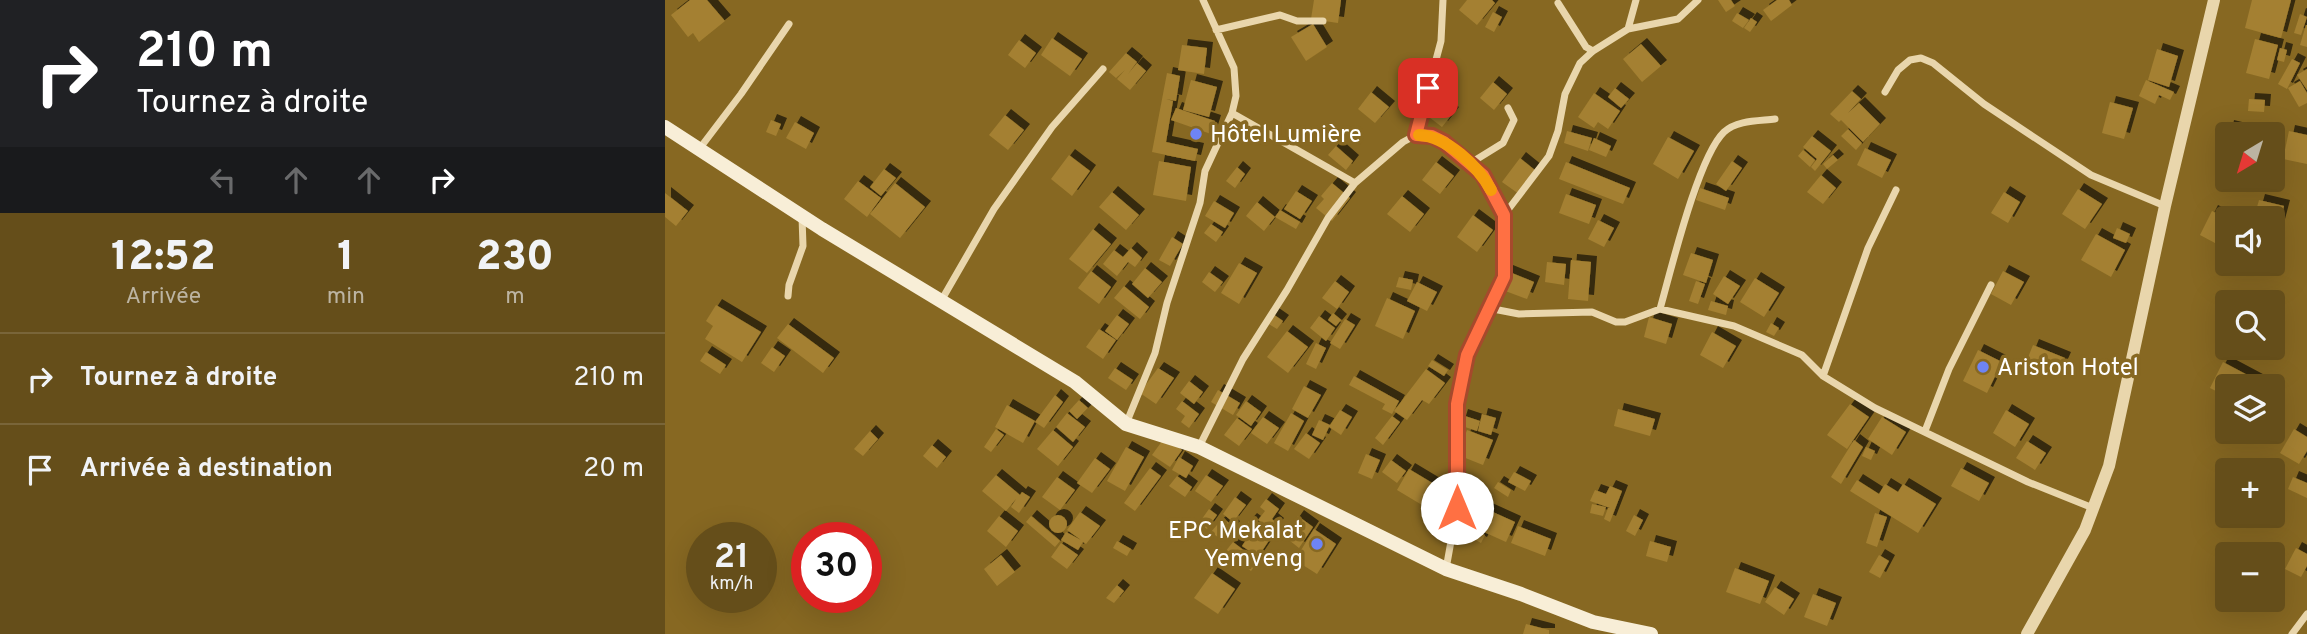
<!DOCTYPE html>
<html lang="fr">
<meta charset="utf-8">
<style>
:root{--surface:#654e1a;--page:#6d5827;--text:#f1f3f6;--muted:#bcb4a2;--line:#796539}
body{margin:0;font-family:Overpass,sans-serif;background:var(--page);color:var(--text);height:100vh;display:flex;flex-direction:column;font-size:26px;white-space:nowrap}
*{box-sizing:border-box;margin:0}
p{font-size:23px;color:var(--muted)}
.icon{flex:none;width:38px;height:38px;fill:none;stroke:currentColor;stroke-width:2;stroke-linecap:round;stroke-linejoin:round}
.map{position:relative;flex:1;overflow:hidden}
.panel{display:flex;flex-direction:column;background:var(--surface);width:665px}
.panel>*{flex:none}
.hud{background:#202124;color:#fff;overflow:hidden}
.needle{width:46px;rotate:218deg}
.fabs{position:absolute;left:1550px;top:122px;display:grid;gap:14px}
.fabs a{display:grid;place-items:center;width:70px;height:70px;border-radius:7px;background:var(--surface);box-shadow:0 7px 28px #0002;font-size:35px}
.speed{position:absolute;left:21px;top:522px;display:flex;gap:14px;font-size:35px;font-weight:700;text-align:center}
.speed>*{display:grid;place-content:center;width:91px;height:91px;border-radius:50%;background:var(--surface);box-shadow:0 7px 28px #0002;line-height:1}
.speed small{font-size:18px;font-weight:400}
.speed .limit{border:10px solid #d22;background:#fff;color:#111}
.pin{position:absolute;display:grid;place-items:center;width:60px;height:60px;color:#fff;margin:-30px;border-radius:14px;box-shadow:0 4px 10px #0006}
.me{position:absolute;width:77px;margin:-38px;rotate:0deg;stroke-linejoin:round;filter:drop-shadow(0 0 5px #0008)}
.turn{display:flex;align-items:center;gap:24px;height:147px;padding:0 21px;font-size:32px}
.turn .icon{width:91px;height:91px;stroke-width:2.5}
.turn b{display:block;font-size:49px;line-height:60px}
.lanes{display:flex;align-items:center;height:66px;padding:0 21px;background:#0003;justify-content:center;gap:35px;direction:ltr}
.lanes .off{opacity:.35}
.eta{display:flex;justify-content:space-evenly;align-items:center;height:119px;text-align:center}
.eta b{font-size:42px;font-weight:800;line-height:49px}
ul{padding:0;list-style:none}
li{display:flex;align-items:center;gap:21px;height:91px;padding:0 21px;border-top:2px solid var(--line)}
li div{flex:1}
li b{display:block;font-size:26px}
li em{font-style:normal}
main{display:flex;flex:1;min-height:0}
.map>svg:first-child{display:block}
.building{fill:#a48032;filter:url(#shadow)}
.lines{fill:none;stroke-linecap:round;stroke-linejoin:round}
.minor{stroke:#e9d6ac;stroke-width:7}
.tertiary{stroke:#e9d6ac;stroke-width:12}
.secondary{stroke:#f8eed7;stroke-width:14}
.route-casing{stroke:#a6492c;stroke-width:18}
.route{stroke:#ff7043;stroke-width:12}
.slow{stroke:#f59e0b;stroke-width:12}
.poi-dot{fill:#6e84f5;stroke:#876822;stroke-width:2.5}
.labels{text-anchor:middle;stroke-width:7;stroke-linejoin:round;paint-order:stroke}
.poi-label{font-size:24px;fill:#fff;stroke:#876822;text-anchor:start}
</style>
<main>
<section class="panel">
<div class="hud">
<div class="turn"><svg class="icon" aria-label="right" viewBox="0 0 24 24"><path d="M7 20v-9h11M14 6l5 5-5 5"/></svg><div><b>210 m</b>Tournez à droite</div></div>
<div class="lanes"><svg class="icon off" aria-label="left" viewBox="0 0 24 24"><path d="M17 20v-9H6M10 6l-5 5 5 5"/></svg><svg class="icon off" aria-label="ahead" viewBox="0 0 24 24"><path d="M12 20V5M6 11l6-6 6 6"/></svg><svg class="icon off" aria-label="ahead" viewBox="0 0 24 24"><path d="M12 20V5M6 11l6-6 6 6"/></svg><svg class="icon" aria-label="right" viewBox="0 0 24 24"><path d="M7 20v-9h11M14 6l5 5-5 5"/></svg></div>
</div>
<div class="eta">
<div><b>12:52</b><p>Arrivée</p></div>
<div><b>1</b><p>min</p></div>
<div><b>230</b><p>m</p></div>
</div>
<ul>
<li><svg class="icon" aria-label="right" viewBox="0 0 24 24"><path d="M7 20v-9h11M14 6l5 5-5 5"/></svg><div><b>Tournez à droite</b></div><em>210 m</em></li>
<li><svg class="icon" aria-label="arrive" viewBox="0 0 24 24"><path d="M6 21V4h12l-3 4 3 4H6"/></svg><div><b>Arrivée à destination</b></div><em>20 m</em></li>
</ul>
</section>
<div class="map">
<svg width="1642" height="634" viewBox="0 0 1642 634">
<defs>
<filter id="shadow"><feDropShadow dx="6" dy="-6" stdDeviation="0" flood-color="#0009"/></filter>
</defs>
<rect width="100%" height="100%" fill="#876822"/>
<path class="building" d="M25,0H42L60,21L34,42L28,33L23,37L6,15Z
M649,0H676L673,23L646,19Z
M802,0H827L830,3L812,25L794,10Z
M1053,0H1066L1070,6L1061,12Z
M1112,0H1124L1127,5L1106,21L1098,10Z
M1587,0H1626L1616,38L1580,28Z
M828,12L837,17L829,32L820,27Z
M1072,13L1084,20L1078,28L1067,21Z
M1635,14L1642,17L1636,35L1629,33Z
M1086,18L1092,22L1085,32L1079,28Z
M648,24L662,47L641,61L626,37Z
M1641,25H1642V47L1635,45Z
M387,38L417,59L405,76L376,55Z
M1590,39L1613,45L1604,79L1581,73Z
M354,40L371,53L360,68L343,55Z
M976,44L996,66L977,82L958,59Z
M517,45L542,48L539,74L513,70Z
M1615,48L1622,50L1619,62L1612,60Z
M1492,49L1513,56L1504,87L1483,80Z
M461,53L472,62L463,74L472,63L481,71L465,90L452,79L460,70L451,78L444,72Z
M1627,59L1635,63L1622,89L1613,84Z
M1642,69V90L1632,75Z
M502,73L515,76L511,101L501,99L508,101L501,142L533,149L530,161L487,152Z
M526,80L552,87L544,117L518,110Z
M1481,80L1509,92L1505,100L1494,95L1490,104L1474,96Z
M1635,81L1642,93V103L1634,107L1623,88Z
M828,82L842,94L829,110L815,98Z
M950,88L964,99L956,108L943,97Z
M1187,91L1196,99L1183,113L1194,103L1215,124L1198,142L1176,120L1174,122L1165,114Z
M706,92L724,107L710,123L693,109Z
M929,93L955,111L943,129L933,122L929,128L913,117Z
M1584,99L1600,100L1599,112L1583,111Z
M771,100L788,113L777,127L760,114Z
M1445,102L1468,108L1459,139L1437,133Z
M511,108L550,121L546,134L506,120Z
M340,115L359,130L343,150L324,135Z
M106,120L116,124L111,136L101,132Z
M130,122L149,133L141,149L121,138Z
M1563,126L1596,134V135H1563V147L1559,146Z
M1183,129L1197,143L1191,150L1176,136Z
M902,131L927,138L923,151L899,143Z
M1624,131L1642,135V164L1618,159Z
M1147,136L1166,151L1150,171L1146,167L1152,159L1138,147Z
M1003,137L1029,151L1013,179L988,164Z
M929,138L946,146L941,157L924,150Z
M671,146L688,161L681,170L663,155Z
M1200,148L1226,160L1217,178L1192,165Z
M1138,150L1150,160L1145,167L1133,156Z
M404,155L425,171L407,196L386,179Z
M1168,155L1173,160L1162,169L1158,164Z
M855,158L871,171L854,194L837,182Z
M494,161L526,167L521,201L488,195Z
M1067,161L1077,168L1061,191L1051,184Z
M771,162L789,176L775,194L757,180Z
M901,162L965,188L958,204L894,179Z
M572,167L580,174L570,188L561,181Z
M219,169L231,178L216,196L205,187Z
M1156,175L1171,188L1158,204L1142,192Z
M193,181L216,198L202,217L179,199Z
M230,183L260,207L235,238L205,214Z
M667,183L685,198L667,221L651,208L659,199L656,196Z
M1035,188L1064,198L1060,210L1031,200Z
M1413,189L1437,204L1420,229L1397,214Z
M631,191L647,201L635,219L619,209Z
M447,192L474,215L461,230L434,207Z
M1339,192L1355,202L1343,223L1326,213Z
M0,193L23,211L11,226L0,217Z
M901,194L931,205L924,224L894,213Z
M737,196L759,214L745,232L722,214Z
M1594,200L1619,206L1614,225L1608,223V219L1589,218Z
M549,201L569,213L560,228L540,216Z
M592,202L610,217L599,231L581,216Z
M615,210L635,222L631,229L610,217Z
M1547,211L1563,219V250L1535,235Z
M808,215L828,230L812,252L792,237Z
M933,220L949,228L939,247L923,239Z
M546,224L558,232L551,242L539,233Z
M1452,228L1465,234L1461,243L1448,238Z
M428,229L446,244L422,273L404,259Z
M1431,234L1460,250L1446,277L1416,260Z
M507,237L518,244L505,266L494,260Z
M466,248L477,258L470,267L463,262L452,276L438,264L449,250L458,257Z
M1026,253L1048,260L1041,283L1018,275Z
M906,260L926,262L923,301L903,299Z
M882,262L901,264L899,285L880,282Z
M574,263L592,273L574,304L556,293Z
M480,268L497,282L483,298L467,284Z
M426,271L446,287L434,304L413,288Z
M842,271L869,282L862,299L835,289Z
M1338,271L1359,282L1346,305L1326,294Z
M544,272L558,282L550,292L537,282Z
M1059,276L1075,286L1063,304L1048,294Z
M734,277L748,280L746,290L731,287Z
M1090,278L1114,293L1099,317L1075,302Z
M670,281L684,292L672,309L657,298Z
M1031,281L1040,284L1033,304L1024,301Z
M752,282L772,292L762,311L742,301Z
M459,286L484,307L475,319L449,298Z
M722,298L750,311L738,339L710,326Z
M1046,301L1063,306L1061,315L1043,310Z
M51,305L96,332L77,362L40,339L48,326L41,321Z
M668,313L676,320L671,326L663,320Z
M608,314L618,321L612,329L602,323Z
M452,315L464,324L452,340L440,331Z
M654,316L670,328L661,341L645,328Z
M984,317L1007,324L1001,344L979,337Z
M680,319L690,325L675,349L665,343Z
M1106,323L1114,328L1109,336L1101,332Z
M123,324L169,358L158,373L112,338Z
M434,329L451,340L438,359L421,347Z
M622,331L643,347L623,373L602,357Z
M1047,332L1071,346L1058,368L1035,355Z
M651,343L661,348L651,369L641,364Z
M1368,345L1400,358L1391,378L1360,365Z
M107,347L120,356L109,372L96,363Z
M1313,350L1337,362L1322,393L1298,381Z
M41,352L61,365L55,374L35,361Z
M767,360L783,370L779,376L763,366Z
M1558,362L1605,387H1563V397L1545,388Z
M450,368L468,380L461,390L443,378Z
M493,368L509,378L491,404L475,393Z
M761,369L780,383L764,404L757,400L742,420L729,411Z
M689,376L734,401L727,414L717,409L720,404L684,385Z
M524,381L538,392L529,404L515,393Z
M639,386L656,395L643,418L627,409Z
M553,390L575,403L568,415L546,402Z
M390,395L398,402L379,428L370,422Z
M414,400L423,408L412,419L404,411Z
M517,401L534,414L524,428L516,422L520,416L511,409Z
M581,401L596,412L586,426L571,415Z
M1185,404L1204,417L1182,449L1162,435Z
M342,405L370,421L358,443L330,427Z
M953,409L990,419L985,436L949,426Z
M675,410L687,417L676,435L664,427L658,440L647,435L654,420L665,425Z
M1341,410L1364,424L1350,447L1328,433Z
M402,413L420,427L408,442L391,427Z
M626,413L639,421L623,451L609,443Z
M817,414L831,418L826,435L813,431Z
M797,415L815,421L812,431L794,425Z
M727,416L735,422L718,445L710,438Z
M598,417L614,428L602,444L586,433Z
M1217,417L1241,432L1227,455L1203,439Z
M572,418L587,429L574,446L559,435Z
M331,429L339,435L326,452L319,447Z
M1629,429L1642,437V451L1634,464L1615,453Z
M388,430L408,447L393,466L372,449Z
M802,430L828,440L818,465L793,455Z
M205,431L213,439L198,456L189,449Z
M641,433L655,443L644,459L629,449Z
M500,437L517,450L505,467L487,455Z
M1189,440L1198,447L1176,484L1166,477Z
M1362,441L1381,453L1370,470L1351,458Z
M267,445L281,457L272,468L258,456Z
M461,447L479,457L460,491L442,481Z
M1201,447L1210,451L1206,460L1197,456Z
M701,454L715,460L707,479L693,473Z
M514,457L528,466L521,478L507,470Z
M430,458L445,469L427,493L412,483Z
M726,460L741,471L732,483L717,472Z
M485,468L496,476L470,511L459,503Z
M1296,468L1324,483L1314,501L1286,486Z
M744,469L769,484L757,505L732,490Z
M849,472L866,481L860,491L843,482Z
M331,475L355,495L357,492L365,497L354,513L346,507L351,499L341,511L317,491Z
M541,475L558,486L546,502L530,491Z
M512,476L527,487L520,497L504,486Z
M392,477L410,490L395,510L377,497Z
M1628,477L1642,483V498L1623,489Z
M1192,480L1214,494L1220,484L1233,492L1238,484L1271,504L1253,533L1185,491Z
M833,482L846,490L843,497L829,488Z
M945,486L957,491L945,522L939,519L943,508H945L925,501L930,490L941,494Z
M764,495L780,501L775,515L758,509Z
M570,497L581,505L568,522L558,514Z
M601,499L614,509L607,519L613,524L608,531L593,520L600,511L595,507Z
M927,504L941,507L938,516L925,513Z
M819,508L850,522L841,542L810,528Z
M544,509L552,515L542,529L534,523Z
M415,512L435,526L421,544L418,542L413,550L396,540L401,532L416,540L402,530Z
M1210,513L1222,517L1212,547L1201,543Z
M969,515L978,520L970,536L961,531Z
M384 524a9 9 0 1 1 18 0a9 9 0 1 1-18 0Z
M334,516L353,531L341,547L322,531Z
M366,516L395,541L390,547L361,522Z
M633,516L648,527L634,548L619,536Z
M558,518L569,527L558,541L546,532Z
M586,519L597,527L591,536L579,527Z
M853,526L886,539L880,556L846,543Z
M649,529L671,544L652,574L630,560Z
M598,530L607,536L593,557L577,546L585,534L592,539Z
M810,530L820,535L816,543L807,538Z
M452,541L466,549L462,556L448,548Z
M985,541L1006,547L1002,562L981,556Z
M568,542L593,561L586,571L560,552Z
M396,543L413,555L402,569L386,557Z
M1631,548L1642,554V566L1636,577L1620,569Z
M336,555L350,572L332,586L319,569Z
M1214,555L1224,561L1215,578L1204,572Z
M1070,568L1104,581L1095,604L1061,592Z
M547,573L570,589L553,614L529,598Z
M452,585L459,591L449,603L441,598Z
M1110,587L1129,599L1119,615L1100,602Z
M1148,594L1171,603L1162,626L1139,617Z
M861,624L884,630V634H858Z"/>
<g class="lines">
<path class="minor" d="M893,3L921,47L928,51
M963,29L971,0
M551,30L615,15L632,21H658
M1220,92L1233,70L1245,60L1256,58L1268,63L1319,104L1426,175L1500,206
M567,113L690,183
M751,135L776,41L778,0
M35,148L76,94L124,24
M804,164L838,143L849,120L843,108
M839,215L884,156L893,131L900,94L915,63L928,51L963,29L1013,19L1033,0
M123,296L124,285L138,246L137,217
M276,301L329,209L387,127L438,69
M823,308L854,314L927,312L951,322H960L995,309L1069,326L1137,355L1158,376L1210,408L1363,482L1428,508
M995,309C1006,270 1033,157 1059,132C1072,120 1093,121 1110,119
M1158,376L1203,248L1231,190
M461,424L490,353L502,303L535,203L540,171L567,113L571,96L569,68L538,0
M1260,431L1284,369L1326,285
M534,447L578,359L622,290L663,218L690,183L738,142L751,135L767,136L779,142L818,175L839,215V277L802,355L792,404V508L781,569
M1627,634L1642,614"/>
<path class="tertiary" d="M1362,634L1420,530L1444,466L1500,206L1549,0"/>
<path class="secondary" d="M0,127L157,229L410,382L461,424L534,447L781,569L856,594L928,622L986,634"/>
</g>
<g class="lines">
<defs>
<path id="route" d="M763,88L751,135L767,136L779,142L818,175L839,215V277L802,355L792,404V508"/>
</defs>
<use href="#route" class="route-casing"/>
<use href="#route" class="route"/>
<path class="slow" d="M754,135C781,136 814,167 826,190"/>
</g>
<g class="poi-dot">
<circle cx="531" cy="134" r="7"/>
<circle cx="1318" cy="367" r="7"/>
<circle cx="652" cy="544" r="7"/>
</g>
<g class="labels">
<g class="poi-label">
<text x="545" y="142">Hôtel Lumière</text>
<text x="1332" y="375">Ariston Hotel</text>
<text x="638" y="538" text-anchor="end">EPC Mekalat<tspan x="638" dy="28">Yemveng</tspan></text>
</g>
</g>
</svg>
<div class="fabs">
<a><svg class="needle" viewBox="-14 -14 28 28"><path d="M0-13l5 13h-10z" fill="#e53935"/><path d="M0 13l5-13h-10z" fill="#bcb4a2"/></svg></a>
<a><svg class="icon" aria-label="sound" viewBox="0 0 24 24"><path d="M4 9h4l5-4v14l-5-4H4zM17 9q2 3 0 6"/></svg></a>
<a><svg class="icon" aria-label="search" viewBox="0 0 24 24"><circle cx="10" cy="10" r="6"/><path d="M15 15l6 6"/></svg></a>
<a><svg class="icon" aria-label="layers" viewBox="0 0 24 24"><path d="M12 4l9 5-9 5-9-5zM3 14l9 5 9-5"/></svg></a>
<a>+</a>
<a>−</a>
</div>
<div class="speed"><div>21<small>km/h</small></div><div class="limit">30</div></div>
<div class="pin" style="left:763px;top:88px;background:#d93025"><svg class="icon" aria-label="arrive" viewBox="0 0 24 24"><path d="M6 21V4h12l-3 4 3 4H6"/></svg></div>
<svg class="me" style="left:792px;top:508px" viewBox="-20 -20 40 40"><circle r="19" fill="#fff"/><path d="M0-13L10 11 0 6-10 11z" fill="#ff7043"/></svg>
</div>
</main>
